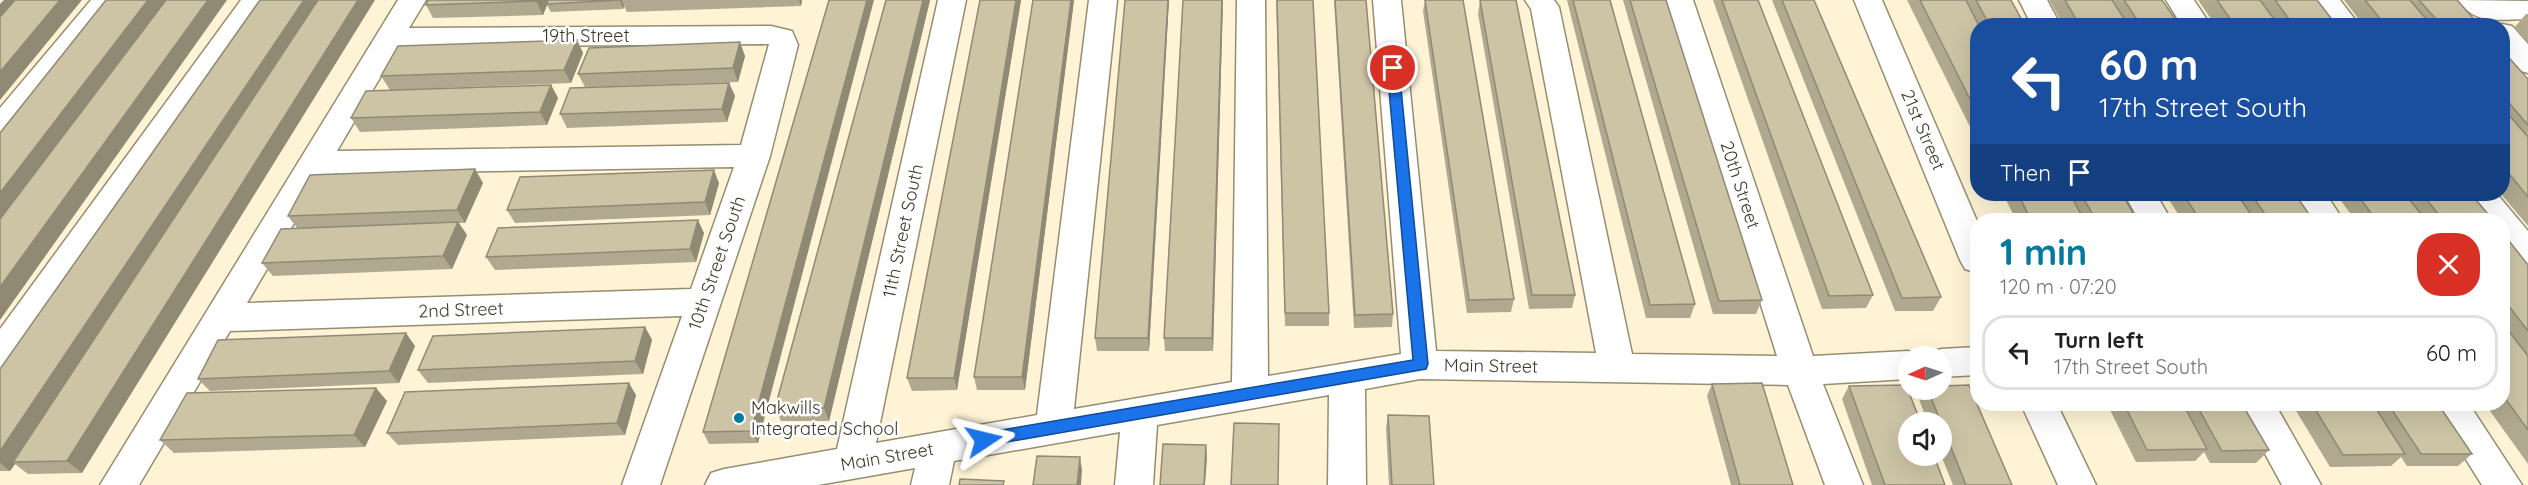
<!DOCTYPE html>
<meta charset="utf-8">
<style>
:root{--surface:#fff;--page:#f2f2f2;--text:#202124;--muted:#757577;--line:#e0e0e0;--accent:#0179a1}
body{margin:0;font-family:Quicksand,sans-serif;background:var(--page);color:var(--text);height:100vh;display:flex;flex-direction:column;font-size:22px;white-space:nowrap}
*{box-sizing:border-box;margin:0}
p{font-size:20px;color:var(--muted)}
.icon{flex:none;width:33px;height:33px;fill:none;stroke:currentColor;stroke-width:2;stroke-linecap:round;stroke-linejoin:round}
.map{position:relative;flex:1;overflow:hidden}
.details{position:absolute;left:1970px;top:213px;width:540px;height:198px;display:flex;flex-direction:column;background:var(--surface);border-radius:24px;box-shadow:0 6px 24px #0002}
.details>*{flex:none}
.guide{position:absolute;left:1970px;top:18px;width:540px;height:183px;border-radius:24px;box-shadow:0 6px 24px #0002;background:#1a4fa0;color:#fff;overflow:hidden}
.needle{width:39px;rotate:267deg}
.tools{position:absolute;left:1898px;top:346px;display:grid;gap:12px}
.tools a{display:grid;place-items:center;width:54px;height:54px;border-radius:50%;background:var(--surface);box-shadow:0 6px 24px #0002;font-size:30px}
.pin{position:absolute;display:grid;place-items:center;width:51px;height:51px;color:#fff;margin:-26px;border:3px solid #fff;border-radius:50%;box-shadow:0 2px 6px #0007}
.me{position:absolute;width:66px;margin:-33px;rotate:80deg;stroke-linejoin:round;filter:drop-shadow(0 0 4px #0008)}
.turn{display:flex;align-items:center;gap:21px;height:126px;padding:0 30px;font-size:27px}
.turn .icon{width:78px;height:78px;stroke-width:2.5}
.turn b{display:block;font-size:42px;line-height:51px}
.then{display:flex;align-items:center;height:57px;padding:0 30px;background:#0003;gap:12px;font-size:22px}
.round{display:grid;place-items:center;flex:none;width:63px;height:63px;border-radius:24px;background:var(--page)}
.headline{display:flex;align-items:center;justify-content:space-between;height:102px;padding:0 30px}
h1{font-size:36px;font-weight:800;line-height:45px;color:var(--accent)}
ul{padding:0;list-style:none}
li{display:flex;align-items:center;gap:18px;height:75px;margin:0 12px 9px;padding:0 18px;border:3px solid var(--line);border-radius:24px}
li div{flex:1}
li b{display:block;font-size:22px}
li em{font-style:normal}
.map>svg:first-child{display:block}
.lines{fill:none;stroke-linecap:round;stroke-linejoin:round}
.minor-casing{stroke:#968d71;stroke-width:3}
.minor{fill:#fff;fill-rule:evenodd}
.wall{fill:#b0a98f}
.shaded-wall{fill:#908974}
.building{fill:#cdc4a6;stroke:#908974;stroke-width:1.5}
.route{fill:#1a73e8;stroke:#114b97;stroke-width:1.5}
.poi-dot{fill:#0179a1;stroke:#fff;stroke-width:2}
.labels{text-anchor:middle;stroke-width:5;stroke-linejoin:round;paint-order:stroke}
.street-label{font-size:18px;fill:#3c382c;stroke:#fff}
.poi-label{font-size:18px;fill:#3c382c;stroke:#fff;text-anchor:start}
</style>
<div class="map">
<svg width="2528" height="485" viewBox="0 0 2528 485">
<rect width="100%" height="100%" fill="#fef4d5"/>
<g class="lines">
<defs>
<path id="minor" d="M91,0H120L11,137L0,140V108Z
M241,0H270L12,366L0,370V329Z
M398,0H426L409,28L771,26L792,31L798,45L770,156L660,485H622L682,316L230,331L139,485H100ZM769,44L741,145L337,151L398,47ZM734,167L691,289L247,303L323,174Z
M938,0H966L876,443L1037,415L1089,0H1117L1074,409L1232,382L1237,0H1265L1268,376L1401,354L1373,0H1401L1436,351L1596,353L1531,9L1525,0H1554L1559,7L1632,354L1777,356L1665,0H1693L1813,356L1908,351L1922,357H1908V379L1823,384L1863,485H1825L1788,385L1420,379L1365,389L1366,485H1328L1329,395L1157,425L1153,485H1115L1120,432L954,461L949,485H911L915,468L818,485H705L711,473L724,469L837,449Z
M1854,0H1882L1977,221V273L1965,269L1960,260Z
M2019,0H2047L2061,26H2032Z
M2166,0H2194L2211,26H2182Z
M2311,0H2340L2360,26H2330Z
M2458,0L2528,1V19C2500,19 2475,26 2458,0Z
M2502,24L2512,26L2528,44V73L2518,70L2502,52V26H2495Z
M2124,194H2156L2171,220H2139Z
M2293,194H2326L2343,220H2310Z
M2463,194H2497L2528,231V268C2502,259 2502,244 2502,220H2483Z
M1977,347V375L1941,377V357H1926L1928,353L1941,349Z
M2021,404H2057L2096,485H2058Z
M2238,404H2275L2321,485H2282Z
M2431,404H2469L2522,485H2482Z"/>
</defs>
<use href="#minor" class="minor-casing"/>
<use href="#minor" class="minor"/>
</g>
<path class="wall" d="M428,0H802L801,6L627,12L624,6L623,9L551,12L547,5L543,15L433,18L426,5Z
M829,0L758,443L709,444L703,432Z
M886,0H930L829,421H781L775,408Z
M980,0H1021L957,390L912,391L907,378Z
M1033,0H1074L1025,390H977L974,377Z
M1125,0H1169L1149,351H1097L1095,338Z
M1223,0L1213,351H1165L1164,338Z
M1276,0H1313L1329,313V326H1285Z
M1334,0H1366L1393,314L1392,327L1354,328Z
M1425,0H1463L1514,299L1511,312L1467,313L1423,11Z
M1480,0L1575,295L1572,308L1529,309L1478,14Z
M1567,0H1610L1695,304L1690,318H1646Z
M1623,0H1666L1762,300L1756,314H1713Z
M1713,0H1758L1873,295L1866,308L1822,309Z
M1772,0H1814L1941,297L1933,311H1895Z
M1907,0H2011L2025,26H1977V141Z
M2049,0H2162L2180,26H2064Z
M2198,0H2317L2337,26H2216Z
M2344,0H2457L2480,26H2364Z
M2526,14H2528V42L2514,28Z
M577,40L583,53L571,83L390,90L381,76Z
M2502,50L2528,79V226L2501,194H2502Z
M745,56L738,82L585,87L578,74Z
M729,83L735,96L727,122L567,128L560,114Z
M551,85L558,98L547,125L360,132L351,118Z
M483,183L465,223H459L467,235L452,269L273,276L262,263L297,228L288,216Z
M719,183L710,215L515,223L507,210Z
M2003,194H2122L2137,220H2016Z
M2165,194H2295L2313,220H2182Z
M2336,194H2471L2493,220H2355Z
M2502,232L2528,265V464L2485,404H2502Z
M704,233L696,262L495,270L486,257Z
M645,327L652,340L643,374L428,383L418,370Z
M415,346L399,383L210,391L198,379Z
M0,369L82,473L28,474L15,464L10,471H0Z
M1712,384L1793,485H1731L1707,396Z
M1849,386L1945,485H1872L1842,399Z
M1924,390H1941L2012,485H1953L1941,455V423H1928L1919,399Z
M636,395L625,435L398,445L387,433Z
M387,401L365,447L174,453L160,440Z
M2107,404H2242L2269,450L2256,463H2210L2204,452L2195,461L2136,462Z
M2292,404H2438L2472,454L2458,466H2407L2401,457L2391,466L2330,467Z
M1388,415L1434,485H1389L1386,428Z"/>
<path class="shaded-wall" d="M4,0H27L0,31V4Z
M60,0H82L0,100V72Z
M148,0H168L0,224V193Z
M208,0H227L0,320V287Z
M304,0H322L13,462L15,464L10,471L0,463V451Z
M358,0H375L82,473L67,461Z
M536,0H549L543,15L536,1Z
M620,0H622L624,6L623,9Z
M799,0H802L801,6Z
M867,0H874L758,443L751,431Z
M923,0H930L829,421L824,408Z
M1016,0H1021L957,390L954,378Z
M1071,0H1074L1025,390L1022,377Z
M1168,0H1169L1149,351L1148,338Z
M1222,0H1223L1213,351L1212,338Z
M577,40L583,53L571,83L564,70Z
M740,42L745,56L738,82L733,68Z
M729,83L735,96L727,122L722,109Z
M551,85L558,98L547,125L540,112Z
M475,169L483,183L465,223L457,210Z
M714,170L719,183L710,215L705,202Z
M698,220L704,233L696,262L690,249Z
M458,222L467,235L452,269L443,256Z
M645,327L652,340L643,374L635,361Z
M406,333L415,346L399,383L389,371Z
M629,383L636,395L625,435L617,423Z
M376,388L387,401L365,447L354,435Z
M1206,445L1207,458L1205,485H1204Z
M1080,457L1082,470L1081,485H1077Z"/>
<path class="building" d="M15,0H60L0,72V17Z
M106,0H148L0,193V133Z
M166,0H208L0,287V219Z
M260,0H304L0,451V369Z
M318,0H358L67,461L13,462Z
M428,0H536V1L426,5Z
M548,0H620L547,4Z
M829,0H867L751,431L703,432Z
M886,0H923L824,408H775Z
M980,0H1016L954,378H907Z
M1033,0H1071L1022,377H974Z
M1125,0H1168L1148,338H1095Z
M1183,0H1222L1212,338H1164Z
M1277,0H1313L1329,313H1285Z
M1335,0H1366L1393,314L1355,315Z
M1425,0H1463L1514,299L1469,300Z
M1480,0H1516L1575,295H1532Z
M1573,0H1610L1695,304L1650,305Z
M1630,0H1666L1762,300L1719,301Z
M1722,0H1758L1873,295L1829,296Z
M1782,0H1814L1941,297L1902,298Z
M1920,0H1966L1979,26H1977V113Z
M1976,0H2011L2025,26H1990Z
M2065,0H2112L2129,26H2080Z
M2124,0H2162L2180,26H2141Z
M2217,0H2260L2279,26H2235Z
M2275,0H2317L2337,26H2294Z
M2365,0H2410L2432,26H2386Z
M2419,0H2457L2480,26H2442Z
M577,40L564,70L381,76L398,46Z
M740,42L733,68L578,74L589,48Z
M2502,50L2528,79V125L2502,95Z
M729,83L722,109L560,114L570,88Z
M551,85L540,112L351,118L366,91Z
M2502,107L2528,137V197L2502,165Z
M475,169L457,210L288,216L310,175Z
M714,170L705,202L507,210L520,177Z
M2018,194H2070L2084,220H2031Z
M2081,194H2122L2137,220H2096Z
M2183,194H2237L2255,220H2200Z
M2251,194H2295L2313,220H2269Z
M2357,194H2405L2426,220H2376Z
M2422,194H2471L2493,220H2443Z
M698,220L690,249L486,257L498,228Z
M458,222L443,256L262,263L281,229Z
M2502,232L2528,265V331L2502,297Z
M2502,322L2528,356V430L2502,394Z
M645,327L635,361L418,370L433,336Z
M406,333L389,371L198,379L218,340Z
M629,383L617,423L387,433L405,392Z
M1762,383L1793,485H1740L1712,384Z
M1906,385L1921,423H1908V456H1934L1945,485H1885L1849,386Z
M1969,385L1977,404L2012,485H1966L1928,390H1941V386Z
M376,388L354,435L160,440L187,393Z
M2124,404H2183L2207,449L2147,450Z
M2196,404H2242L2269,450L2222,451Z
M2312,404H2373L2405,454L2343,455Z
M2388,404H2438L2472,454H2421Z
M1388,415L1429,416L1434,485H1392Z
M1234,423L1279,424L1278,485H1231Z
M1163,444L1206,445L1204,485H1160Z
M1037,456L1080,457L1077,485H1033Z
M960,479L1004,481L1003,485H959Z"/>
<path class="route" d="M1393,64L1399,68L1428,364L1426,369L984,446L979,444L977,440L979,435L984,433L1413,360L1387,68Z"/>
<circle class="poi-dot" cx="739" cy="418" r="6"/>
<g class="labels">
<g class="street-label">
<text x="586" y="42">19th Street</text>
<text transform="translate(1923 130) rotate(67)" y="6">21st Street</text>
<text transform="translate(1740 185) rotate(72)" y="6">20th Street</text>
<text transform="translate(903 231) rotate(-78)" y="6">11th Street South</text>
<text transform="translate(717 263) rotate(-71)" y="6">10th Street South</text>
<text transform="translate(461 310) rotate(-2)" y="6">2nd Street</text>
<text transform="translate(1491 366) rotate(1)" y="6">Main Street</text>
<text transform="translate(887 457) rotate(-10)" y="6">Main Street</text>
</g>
<g class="poi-label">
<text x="751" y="414">Makwills<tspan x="751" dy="21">Integrated School</tspan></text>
</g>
</g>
</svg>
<div class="tools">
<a><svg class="needle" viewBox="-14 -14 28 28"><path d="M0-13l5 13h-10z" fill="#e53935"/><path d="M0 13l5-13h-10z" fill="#757577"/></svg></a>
<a><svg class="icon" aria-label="sound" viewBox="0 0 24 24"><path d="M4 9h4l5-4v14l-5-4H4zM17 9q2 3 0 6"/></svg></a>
</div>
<div class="pin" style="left:1393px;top:68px;background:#d93025"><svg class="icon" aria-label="arrive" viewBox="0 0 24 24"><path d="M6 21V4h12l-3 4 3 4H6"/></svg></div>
<svg class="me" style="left:984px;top:440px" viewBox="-20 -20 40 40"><path d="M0-17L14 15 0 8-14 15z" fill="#1a73e8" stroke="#fff" stroke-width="4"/></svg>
<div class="guide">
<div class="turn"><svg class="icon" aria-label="left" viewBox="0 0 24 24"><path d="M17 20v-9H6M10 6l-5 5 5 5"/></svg><div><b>60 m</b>17th Street South</div></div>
<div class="then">Then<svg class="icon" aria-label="arrive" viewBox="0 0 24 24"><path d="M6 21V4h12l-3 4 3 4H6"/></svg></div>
</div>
<section class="details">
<div class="headline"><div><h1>1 min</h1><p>120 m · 07:20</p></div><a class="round" style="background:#d93025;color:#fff"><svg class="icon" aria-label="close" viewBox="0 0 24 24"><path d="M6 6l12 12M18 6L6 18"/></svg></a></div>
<ul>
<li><svg class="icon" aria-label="left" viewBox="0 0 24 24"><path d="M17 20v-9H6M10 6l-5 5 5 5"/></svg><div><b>Turn left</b><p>17th Street South</p></div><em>60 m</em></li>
</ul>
</section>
</div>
